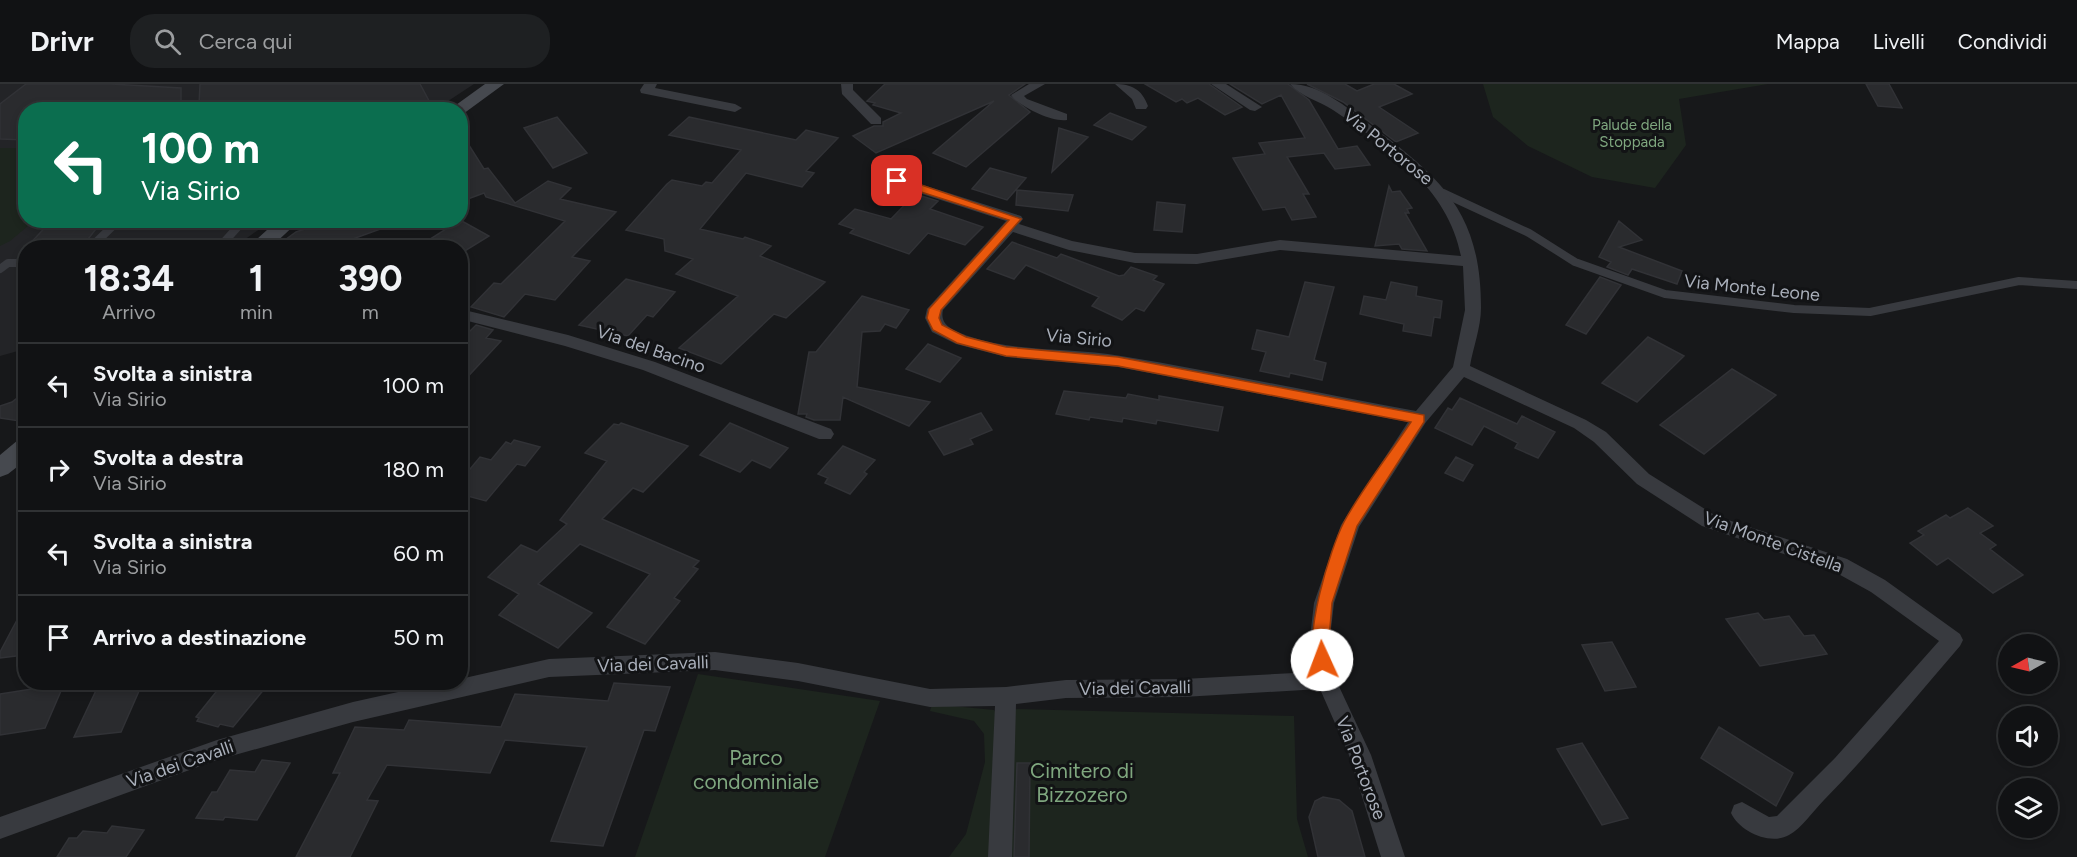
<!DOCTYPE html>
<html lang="it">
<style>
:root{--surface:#111214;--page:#1e2022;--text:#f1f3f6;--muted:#9c9ea0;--line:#303234}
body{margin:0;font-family:Figtree,sans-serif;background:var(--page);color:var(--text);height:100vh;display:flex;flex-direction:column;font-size:22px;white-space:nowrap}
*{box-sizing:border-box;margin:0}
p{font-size:20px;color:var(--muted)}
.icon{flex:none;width:33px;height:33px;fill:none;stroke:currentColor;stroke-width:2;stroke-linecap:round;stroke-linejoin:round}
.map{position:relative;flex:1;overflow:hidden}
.side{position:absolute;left:18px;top:156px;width:450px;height:450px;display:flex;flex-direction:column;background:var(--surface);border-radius:24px;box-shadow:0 3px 9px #0003,0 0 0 2px var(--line)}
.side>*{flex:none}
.guide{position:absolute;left:18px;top:18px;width:450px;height:126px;border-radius:24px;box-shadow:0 3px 9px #0003,0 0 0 2px var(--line);background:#0b6e4f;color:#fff;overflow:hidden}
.needle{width:39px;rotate:262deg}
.controls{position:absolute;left:1998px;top:550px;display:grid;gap:12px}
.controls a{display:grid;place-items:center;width:60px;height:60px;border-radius:50%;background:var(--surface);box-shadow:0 3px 9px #0003,0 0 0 2px var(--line);font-size:30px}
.pin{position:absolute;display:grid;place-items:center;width:51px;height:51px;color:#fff;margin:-26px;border-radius:12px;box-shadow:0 3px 9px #0006}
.me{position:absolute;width:66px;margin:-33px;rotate:358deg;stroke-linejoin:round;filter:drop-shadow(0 0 4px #0008)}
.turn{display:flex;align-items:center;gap:21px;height:126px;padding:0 24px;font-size:27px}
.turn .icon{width:78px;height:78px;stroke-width:2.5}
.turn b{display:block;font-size:42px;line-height:51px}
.eta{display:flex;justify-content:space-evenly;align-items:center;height:102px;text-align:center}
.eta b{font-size:36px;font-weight:700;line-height:42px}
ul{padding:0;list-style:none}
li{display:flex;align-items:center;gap:18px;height:84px;padding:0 24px;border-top:2px solid var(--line)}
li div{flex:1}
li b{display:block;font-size:22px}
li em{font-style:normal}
header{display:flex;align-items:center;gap:36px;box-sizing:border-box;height:84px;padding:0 30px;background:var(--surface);border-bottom:2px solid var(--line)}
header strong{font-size:28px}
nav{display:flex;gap:33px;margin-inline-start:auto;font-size:21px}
.search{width:420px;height:54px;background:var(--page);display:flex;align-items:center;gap:15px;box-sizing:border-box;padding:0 21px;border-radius:24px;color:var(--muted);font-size:22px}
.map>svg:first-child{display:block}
.built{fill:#232427}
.green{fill:#1d251e}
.building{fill:#2a2b2e;stroke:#313236;stroke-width:1.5}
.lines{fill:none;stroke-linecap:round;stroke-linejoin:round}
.lane{stroke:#383a3f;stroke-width:8}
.street{fill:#383a3f;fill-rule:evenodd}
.secondary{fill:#46494f;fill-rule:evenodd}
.route{fill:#ea580c;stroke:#983908;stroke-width:1.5}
.labels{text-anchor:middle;stroke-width:6;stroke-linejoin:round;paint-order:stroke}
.far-park-label{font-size:15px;fill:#7fa77f;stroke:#121315}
.street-label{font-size:18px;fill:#a9afba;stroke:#121315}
.near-park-label{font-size:21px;fill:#7fa77f;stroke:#121315}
</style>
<header>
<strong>Drivr</strong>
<div class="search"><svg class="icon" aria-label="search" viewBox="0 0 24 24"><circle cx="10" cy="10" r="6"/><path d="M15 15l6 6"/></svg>Cerca qui</div>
<nav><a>Mappa</a><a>Livelli</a><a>Condividi</a></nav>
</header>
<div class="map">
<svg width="2077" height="773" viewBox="0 0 2077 773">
<rect width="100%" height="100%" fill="#17181a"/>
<path class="built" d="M0,0H474L436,25L26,26V136L271,137L234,163L26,164L25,265L0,272Z"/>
<path class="green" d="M1483,0H1768L1679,15L1686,61L1655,104L1592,93L1528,62L1493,33Z
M0,64H25L26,136L34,137L10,157L0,162Z
M698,590L880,617L825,773H635Z
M932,620L994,626L999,632L994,773H949L966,750L985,678L984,650L974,637L930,627Z
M1011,625L1294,632L1297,735L1308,773H1005Z"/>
<path class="building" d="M26,0H111L181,4V26H26V56L0,55V20Z
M200,0H420L434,26H261L199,21Z
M885,0H1025L1009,11L1030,28L966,83L933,69L994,17L876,69L853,52L874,42H883V38L901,29L873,21L875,19L867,17Z
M1145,0H1209L1242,23L1225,31L1198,14L1187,19L1182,15L1176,18Z
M1230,0H1288L1309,16L1338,65L1357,62L1370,81L1335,85L1324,69L1287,73L1309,110H1303L1316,133L1292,136L1285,123L1263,126L1233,74L1265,70L1259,59L1305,54L1281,11L1262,20Z
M1307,0H1345L1357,7L1374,0H1394L1412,10L1379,23L1418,49L1396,58L1343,18Z
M1866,0H1889L1902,24L1878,22Z
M1110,29L1146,43L1132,56L1094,41Z
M557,33L587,69L553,84L524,44Z
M689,33L796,56L806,46L838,54L806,87L814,89L802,103L746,89L700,145L743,155L745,153L771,162L760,172L825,198L786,234L774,230L721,280L679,264L738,212L676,190L693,175L665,167L664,155L626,146L667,100L672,96L702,102L706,98L712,99L741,66L669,51Z
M1059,44L1088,53L1052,88Z
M460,47L484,85L488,84L515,119L548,97L571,104L560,115L616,128L572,173L590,177L555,216L525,210L504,233L471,223L494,199L501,200L565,137L486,113L484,109L460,118Z
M990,84L1026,94L1007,116L972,105Z
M1389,102L1392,108L1400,107L1412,124L1407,125L1409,129H1405L1427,167L1402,165L1399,160L1375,162Z
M1017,106L1073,111L1068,127L1016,121Z
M915,110L938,117L930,125L983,143L965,161L928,149L909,170L850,149L854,145L839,140L855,125L891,135Z
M1157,118L1185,121L1182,148L1154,146Z
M52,136H103L81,164H26Z
M331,136H397V139L328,164H274L296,148Z
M460,136L489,152L460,170V164H416Z
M1619,137L1642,156L1619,163L1682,187L1677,200L1632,185L1628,191L1607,183L1611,178L1599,173Z
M1012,158L1057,174L1061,170L1119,192L1124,191L1131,183L1157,192L1153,196L1164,200L1144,227L1136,224L1122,236L1092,222L1099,213L1026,181L1014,195L987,185Z
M1600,193L1621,201L1586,250L1566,241Z
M626,195L675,208L653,233L647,231L628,252L579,241Z
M1305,198L1334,203L1314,276L1326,279L1322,296L1290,289L1289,293L1260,287L1266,268L1252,265L1257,246L1289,253Z
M1391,198L1417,203L1416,212L1442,217L1440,234L1434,233L1431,252L1403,247L1404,240L1360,230L1364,212L1386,216Z
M862,212L909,226L896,244L885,240L880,247L862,248L857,303L930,318L909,342L843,313L840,336H814L806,333L807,330H798L809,268H816Z
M476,241L493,246L486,254L501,257L460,301V257Z
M1648,253L1684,272L1637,318L1602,299Z
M928,260L961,274L940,298L906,285Z
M1732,285L1776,311L1704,370L1660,341Z
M26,307V338L0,334V322L12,318Z
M1064,307L1126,314L1128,310L1159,316V312L1223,323L1218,347L1157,336L1156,340L1123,334L1122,338L1090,333L1089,336L1056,330Z
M1460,314L1517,340L1522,332L1555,348L1538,374L1515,364L1518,359L1484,342L1472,361L1435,344L1448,324L1452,326Z
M981,329L992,346L970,355L973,360L944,371L929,348Z
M621,339L688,362L643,408L633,404L602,435L699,477L693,483L698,485L674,514L680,517L645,560L607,543L650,490L580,460L538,500L592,529L558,564L499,531L519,510L488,493L521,461L537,468L567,440L560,436L607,377L585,369L614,340L619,341Z
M730,339L788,364L770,384L752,376L740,388L700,371Z
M514,356L540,363L525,382L517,380L486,417L460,410V397L480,373L491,376L506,358L511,360Z
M843,362L875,376L864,388L867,390L850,410L825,399L828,394L818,390Z
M1456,373L1473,381L1463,397L1445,389Z
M1968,424L1993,442L1980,449L1996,461L1990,465L2023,491L1993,509L1948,474L1937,481L1910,459L1924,451L1918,447L1946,431L1950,434Z
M26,519V562L21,563L16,572L0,574V568Z
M1758,529L1764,536L1789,532L1804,552L1814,551L1827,570L1760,582L1726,535Z
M1612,558L1636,603L1605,607L1582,561Z
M100,598H143L121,648L74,653Z
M224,598H270L233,643L220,640L218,643L197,637L199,634L196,633Z
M614,599L670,603L655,647L644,646L603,762L551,757L587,663L505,656L490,689L387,681L367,716L378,717L350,773H296L340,689H333L355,643L404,646L409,636L501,643L515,610L608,617Z
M64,600L45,644L0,651V610Z
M1719,643L1793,689L1776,722L1701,674Z
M1582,659L1628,734L1602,741L1557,665Z
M262,676L290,679L257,736L225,733L223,736L196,734L212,708H217L230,686L255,688Z
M1017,679H1030L1029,773H1014Z
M1323,713L1339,716L1352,727L1365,773H1318L1309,733L1315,717Z
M112,742L144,746L126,773H57L69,754H77L83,747L107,749Z"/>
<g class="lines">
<path class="lane" d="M1443,109L1529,149L1575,178L1665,210L1794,225L1870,228L2019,197L2077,201
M90,164L119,136
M214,164L225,157L244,136
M0,185L8,179H26"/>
<path class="street" d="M644,0H657L655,4L735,20L742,24L735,28L641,9L640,6Z
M841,0H853V6L881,34V40H871L842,10Z
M1029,0H1045L1024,12L1027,15L1067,30V36C1053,39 1018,22 1011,11Z
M1115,0C1131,0 1142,5 1148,22L1146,25H1136L1132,15Z
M1211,0H1226L1262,23L1255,27L1250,26Z
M1290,0C1320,0 1346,23 1369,40C1441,94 1481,127 1481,224C1481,243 1473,264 1470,282L1586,336L1606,348L1649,390L1716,432L1847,475L1885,496L1960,550L1963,556L1960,562C1915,614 1872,667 1824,716C1813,727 1802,744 1789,751C1770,762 1739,747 1731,729L1734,721L1742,718L1769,733L1777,732L1835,674L1939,557L1871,508L1833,487L1702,442L1637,400L1594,358L1574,344L1464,293L1426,338L1359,443L1334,519L1329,562L1336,596L1371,671L1405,773H1381L1349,671L1320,605L1183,613L1066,614L1016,620L1012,773H988L995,622L930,623L798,597L715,586L549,593L353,638L217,676L0,755V733L217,656L353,618L443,598H460V595L549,575L715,568L798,579L930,605L1006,603L1066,596L1183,595L1314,588L1309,562L1314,519L1341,441L1408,338L1118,283L1006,273L956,260L932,248L925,234L927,225L1006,137L888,99L886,96L888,93H898L1021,132L1023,135L1019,140L1072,157L1135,169L1197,170L1280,156L1461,172C1448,104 1388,63 1333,26C1319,17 1300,12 1290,0ZM1013,148L1069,166L1135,179L1197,180L1280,166L1463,182L1465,226L1453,283L1416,327C1318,309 1219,288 1121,272C1070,263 1017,269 968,252C955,247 939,242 943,226Z
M460,225L568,251L655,278L831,345L834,350L831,355H819L643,286L565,262L460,235Z"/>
<path class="secondary" d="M485,0H504L463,30H460V26H449Z
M278,136H300L270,164H247Z
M26,353V376L8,390L0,393V371L18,356Z"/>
</g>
<path class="route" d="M893,94H901L1021,135L941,226L939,234L942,241L966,253L1006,263L1118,273L1424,331V338L1357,442L1332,519L1327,580H1316C1303,553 1330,465 1344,438C1363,403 1389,371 1411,338L1118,282L1006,272L957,259L933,246L927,234L929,225L1009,136L893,99Z"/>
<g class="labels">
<g class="far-park-label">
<text x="1632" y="46">Palude della<tspan x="1632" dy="17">Stoppada</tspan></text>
</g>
<g class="street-label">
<text transform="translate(1388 63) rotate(39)" y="6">Via Portorose</text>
<text transform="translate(1752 204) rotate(6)" y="6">Via Monte Leone</text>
<text transform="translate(1079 254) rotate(5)" y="6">Via Sirio</text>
<text transform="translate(651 265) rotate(19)" y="6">Via del Bacino</text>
<text transform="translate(1773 458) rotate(20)" y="6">Via Monte Cistella</text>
<text transform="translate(653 580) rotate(-2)" y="6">Via dei Cavalli</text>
<text transform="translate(1135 604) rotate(-1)" y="6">Via dei Cavalli</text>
<text transform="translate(180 680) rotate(-19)" y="6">Via dei Cavalli</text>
<text transform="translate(1361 684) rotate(69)" y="6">Via Portorose</text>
</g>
<g class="near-park-label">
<text x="756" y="681">Parco<tspan x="756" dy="24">condominiale</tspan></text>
<text x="1082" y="694">Cimitero di<tspan x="1082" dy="24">Bizzozero</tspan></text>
</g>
</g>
</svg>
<div class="controls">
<a><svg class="needle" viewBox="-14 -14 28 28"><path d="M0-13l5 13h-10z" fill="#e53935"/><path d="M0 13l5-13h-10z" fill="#9c9ea0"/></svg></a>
<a><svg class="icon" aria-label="sound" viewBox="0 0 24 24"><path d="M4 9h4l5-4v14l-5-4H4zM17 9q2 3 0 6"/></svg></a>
<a><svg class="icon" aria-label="layers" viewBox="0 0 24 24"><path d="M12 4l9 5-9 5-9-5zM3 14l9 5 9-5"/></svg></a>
</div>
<div class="pin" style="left:897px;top:97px;background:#d93025"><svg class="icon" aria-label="arrive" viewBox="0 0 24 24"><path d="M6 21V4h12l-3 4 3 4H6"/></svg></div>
<svg class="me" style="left:1322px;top:576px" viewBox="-20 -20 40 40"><circle r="19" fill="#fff"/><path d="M0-13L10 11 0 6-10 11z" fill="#ea580c"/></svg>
<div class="guide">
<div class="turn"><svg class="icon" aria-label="left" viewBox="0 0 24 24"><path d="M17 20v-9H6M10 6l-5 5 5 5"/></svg><div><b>100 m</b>Via Sirio</div></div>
</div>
<section class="side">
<div class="eta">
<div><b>18:34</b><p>Arrivo</p></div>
<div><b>1</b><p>min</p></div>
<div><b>390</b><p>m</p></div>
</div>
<ul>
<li><svg class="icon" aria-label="left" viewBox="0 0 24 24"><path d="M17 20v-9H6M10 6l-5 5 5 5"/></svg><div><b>Svolta a sinistra</b><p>Via Sirio</p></div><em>100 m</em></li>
<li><svg class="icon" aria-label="right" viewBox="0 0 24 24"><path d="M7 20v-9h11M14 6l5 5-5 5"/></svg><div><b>Svolta a destra</b><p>Via Sirio</p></div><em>180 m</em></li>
<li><svg class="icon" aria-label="left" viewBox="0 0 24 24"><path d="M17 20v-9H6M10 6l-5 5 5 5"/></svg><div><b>Svolta a sinistra</b><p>Via Sirio</p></div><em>60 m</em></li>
<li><svg class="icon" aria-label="arrive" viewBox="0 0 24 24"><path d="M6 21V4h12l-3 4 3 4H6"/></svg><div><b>Arrivo a destinazione</b></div><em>50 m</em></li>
</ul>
</section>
</div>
